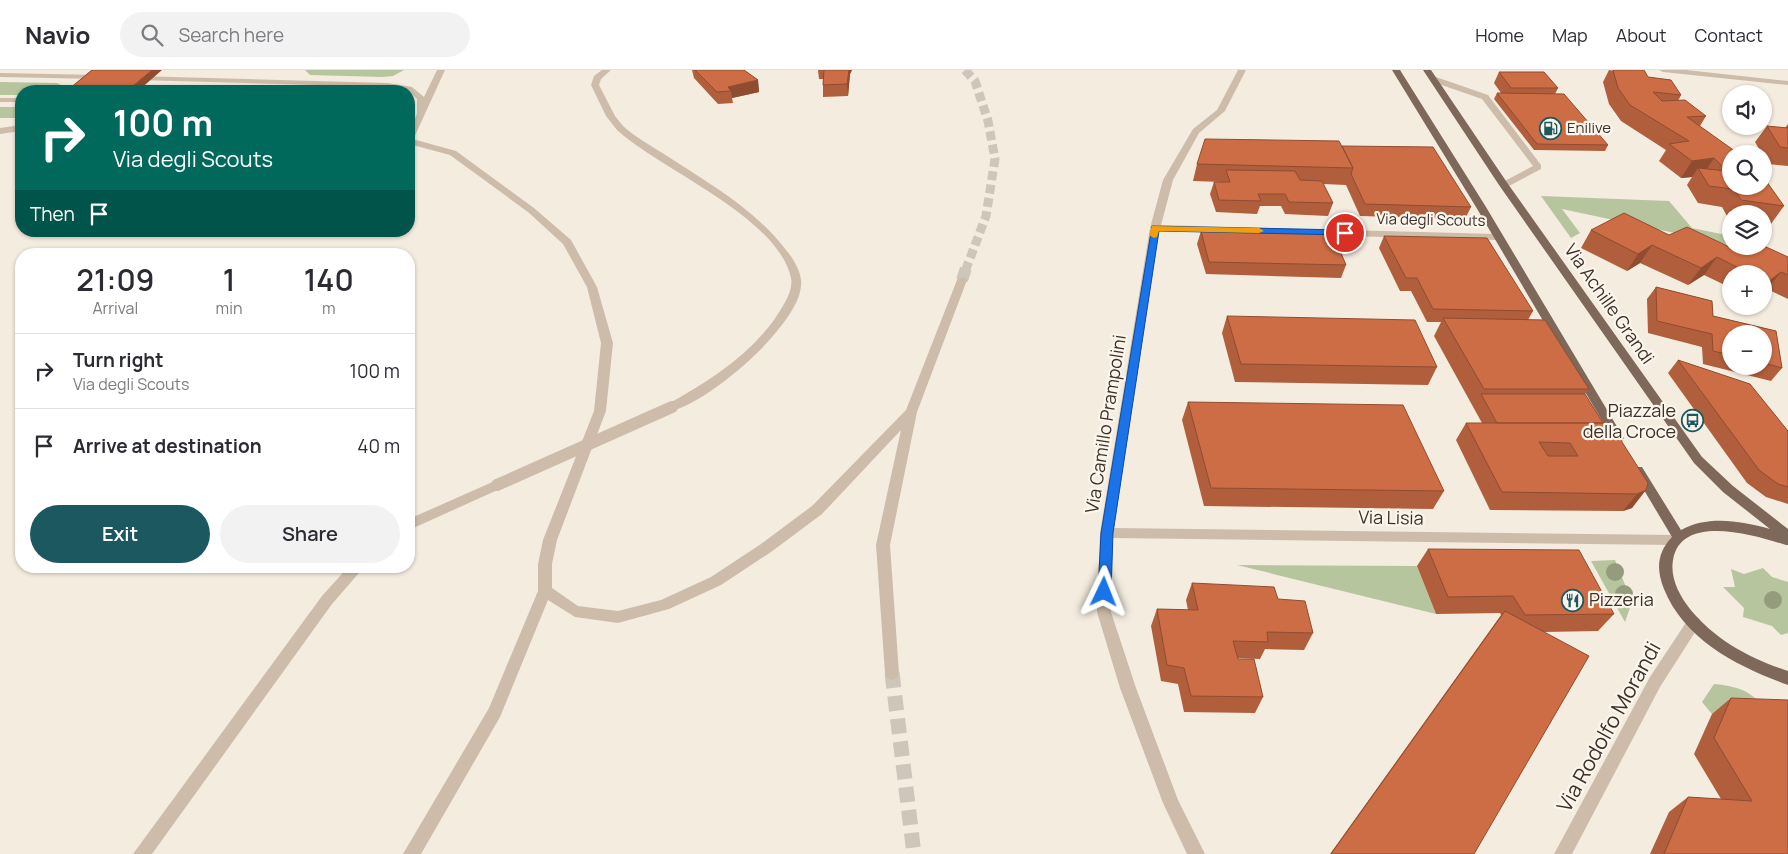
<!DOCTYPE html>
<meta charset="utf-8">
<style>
:root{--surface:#fff;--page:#f2f2f3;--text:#2b2b33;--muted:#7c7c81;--line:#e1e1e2;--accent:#1c5860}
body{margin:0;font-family:Manrope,sans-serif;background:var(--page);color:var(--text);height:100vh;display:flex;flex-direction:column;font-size:19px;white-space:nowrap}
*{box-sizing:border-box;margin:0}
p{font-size:16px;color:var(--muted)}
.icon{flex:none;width:28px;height:28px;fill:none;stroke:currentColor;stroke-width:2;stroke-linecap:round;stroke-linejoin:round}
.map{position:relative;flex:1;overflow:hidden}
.sheet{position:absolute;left:15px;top:178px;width:400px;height:325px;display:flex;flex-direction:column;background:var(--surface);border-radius:20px;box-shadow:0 1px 4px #0004}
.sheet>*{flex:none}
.top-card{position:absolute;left:15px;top:15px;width:400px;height:152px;border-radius:20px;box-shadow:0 1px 4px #0004;background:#00695c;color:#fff;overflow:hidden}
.tools{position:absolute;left:1722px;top:15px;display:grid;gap:10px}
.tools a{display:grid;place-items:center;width:50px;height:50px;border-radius:50%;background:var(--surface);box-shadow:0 1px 4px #0004;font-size:25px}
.pin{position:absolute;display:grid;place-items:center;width:42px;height:42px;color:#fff;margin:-21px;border:2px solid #fff;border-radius:50%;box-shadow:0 1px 5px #0007}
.me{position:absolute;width:55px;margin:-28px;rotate:2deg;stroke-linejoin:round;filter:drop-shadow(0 0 4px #0008)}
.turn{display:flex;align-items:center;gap:18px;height:105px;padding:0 15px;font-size:22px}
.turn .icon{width:65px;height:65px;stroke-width:2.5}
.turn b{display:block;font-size:35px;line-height:42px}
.then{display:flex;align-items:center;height:48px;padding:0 15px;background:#0003;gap:10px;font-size:19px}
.eta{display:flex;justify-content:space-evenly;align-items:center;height:85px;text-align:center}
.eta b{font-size:30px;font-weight:600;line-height:35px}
.primary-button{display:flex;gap:10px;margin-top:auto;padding:10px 15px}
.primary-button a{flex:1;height:58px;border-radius:30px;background:var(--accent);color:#fff;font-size:20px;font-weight:600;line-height:58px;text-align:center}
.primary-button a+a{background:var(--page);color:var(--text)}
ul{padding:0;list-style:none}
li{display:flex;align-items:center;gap:15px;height:75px;padding:0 15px;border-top:1px solid var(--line)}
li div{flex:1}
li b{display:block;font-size:19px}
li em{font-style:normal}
header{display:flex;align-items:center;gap:30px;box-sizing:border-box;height:70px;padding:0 25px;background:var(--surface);border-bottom:1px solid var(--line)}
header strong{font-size:24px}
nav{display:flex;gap:28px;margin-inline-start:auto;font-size:18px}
.search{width:350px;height:45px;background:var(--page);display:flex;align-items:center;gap:12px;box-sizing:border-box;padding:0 18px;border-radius:28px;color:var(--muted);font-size:19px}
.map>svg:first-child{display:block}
.green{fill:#b6c59e}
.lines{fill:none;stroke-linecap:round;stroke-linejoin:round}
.minor-tunnel-far2{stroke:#cfc6bb;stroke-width:9;stroke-dasharray:9 4.5;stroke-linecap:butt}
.minor-tunnel-far1{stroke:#cfc6bb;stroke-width:12;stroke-dasharray:12 5.5;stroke-linecap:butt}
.minor-tunnel{stroke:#cfc6bb;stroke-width:15;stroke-dasharray:15 8;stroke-linecap:butt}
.service{fill:#cebcaa;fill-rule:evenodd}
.minor{fill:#cebcaa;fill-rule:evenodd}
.primary{fill:#7e685a;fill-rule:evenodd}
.minor-bridge{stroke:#cebcaa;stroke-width:12}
.tree{fill:#959c7d}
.wall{fill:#b05e3b;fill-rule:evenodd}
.shaded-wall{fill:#904c30}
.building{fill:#cd6d45;stroke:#904c30;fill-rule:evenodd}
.route{fill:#1a73e8;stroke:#114b97}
.slow{fill:#f59e0b}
.labels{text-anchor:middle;stroke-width:4.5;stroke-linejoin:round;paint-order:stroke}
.far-poi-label{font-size:15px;fill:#3b302a;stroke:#fbf5ec;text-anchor:start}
.far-street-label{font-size:15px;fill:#3b302a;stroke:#fbf5ec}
.street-label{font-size:18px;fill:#3b302a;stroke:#fbf5ec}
.poi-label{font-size:18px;fill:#3b302a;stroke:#fbf5ec;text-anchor:end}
.near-street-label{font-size:21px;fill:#3b302a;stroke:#fbf5ec}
</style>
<header>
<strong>Navio</strong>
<div class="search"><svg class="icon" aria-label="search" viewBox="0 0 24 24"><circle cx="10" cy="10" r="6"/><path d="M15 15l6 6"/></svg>Search here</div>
<nav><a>Home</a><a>Map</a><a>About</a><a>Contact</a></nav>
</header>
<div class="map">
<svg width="1788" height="784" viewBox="0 0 1788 784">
<rect width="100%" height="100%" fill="#f4ecdf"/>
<path class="green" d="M305,0H404L393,6L382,7L310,5Z
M0,12L57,13L63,16L66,21H21V25H0Z
M0,37H21V48H0Z
M1541,126L1669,131L1692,158L1731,166V175L1562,139L1580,163L1571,168Z
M1615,490L1632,532L1625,552L1591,491Z
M1237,495L1417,496L1436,544Z
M1763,498L1772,507L1788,512V563L1781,565L1772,556L1743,547L1744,538L1723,517H1735L1731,499L1744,504Z
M1714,614C1743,617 1754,622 1770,647L1712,644L1702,632Z"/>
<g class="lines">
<path class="minor-tunnel-far2" d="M965,0L975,11L988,51L995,89L986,146L966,199"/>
<path class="minor-tunnel-far1" d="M962,210L966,198"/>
<path class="minor-tunnel" d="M892,603L914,784"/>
<path class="service" d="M437,0H445L413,70L409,73V61L417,44V29L409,21L387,17L135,10L131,8L135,6L387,13L412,17L424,27Z
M0,3L100,5L104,7L100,9L0,7Z
M1430,7H1436L1488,25L1541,95V99L1507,117H1501V113L1533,96L1482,29L1430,11Z
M0,28H21V32H0Z"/>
<path class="minor" d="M602,0H611L601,9L599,15L615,46L623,56C635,67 650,75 664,84C707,112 755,139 786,180C793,188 800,200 801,210C803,230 784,253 772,267C751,292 703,332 672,341L666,337L668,334C708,312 747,287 774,250C781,239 794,222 791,208C778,147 661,100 617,60L606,46L591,15L594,6Z
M1238,0H1246L1225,41L1199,63L1173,110L1161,155L1497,164L1502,167L1497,170L1159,161L1114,458L1674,465L1679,466L1681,470L1679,474L1674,475L1113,468L1111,542L1136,618L1178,730L1205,784H1187L1163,733L1120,618L1097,542L1100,463L1150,158L1163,110L1193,59L1217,40Z
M1659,0H1686L1788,11V15L1663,2Z
M21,55V61L0,64V58Z
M409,68L456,81L534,138L571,170L597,217L613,273L606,341L557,470L552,494V518L578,536L618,541L661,530L711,507L761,474L812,436L906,340L957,210L958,208H966L967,210L917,342L890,475L899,603L897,608L892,610L887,608L885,603L876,475L901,360L822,444L771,482L721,515L669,539L618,553L575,547L548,530L500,647L421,784H403L489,638L538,521V494L543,470L594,341L601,273L587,217L563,174L528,142L450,85L409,74Z
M497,410L502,412L503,415L502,418L409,460V449Z
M349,496H365L332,534L152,784H133L322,526Z
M1694,546L1699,548L1701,552L1699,556L1660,617L1572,784H1554L1650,607L1689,548Z"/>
<path class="primary" d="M1392,0H1400L1486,137L1622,365L1624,368L1622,371H1614L1476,137Z
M1423,0H1431L1508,114L1702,387L1733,416L1788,459V475H1786C1757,466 1681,442 1673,490C1670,508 1679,525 1690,539C1715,570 1751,589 1788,601V615C1739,597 1685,571 1664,519C1656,499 1657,483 1672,467L1632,400L1634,397H1642L1681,460C1708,445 1741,451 1770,459L1723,422L1694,393L1499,115Z"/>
<path class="minor-bridge" d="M497,415L672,337"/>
</g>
<g class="tree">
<circle cx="1615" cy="502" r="9"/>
<circle cx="1624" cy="524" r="9"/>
<circle cx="1773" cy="530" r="9"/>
</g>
<path class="wall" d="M92,0L138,21H70L69,19Z
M692,0H744L758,10L759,22L732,28L733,33L718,34L694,8Z
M818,0H852L850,4L848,26L823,27V9H819Z
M1609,0L1648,7L1681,25L1678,31L1706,46L1700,56L1784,136L1771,154L1764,153V144H1731V148H1728L1722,137L1698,133L1687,115L1692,107L1681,108L1659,91L1666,80L1621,51L1609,34L1603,12Z
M1499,2L1558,18L1555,24L1608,75L1605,81L1534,80L1494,29L1497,23H1501L1494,13Z
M1788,54V96L1768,94L1764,86V84H1762L1755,72L1767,56L1785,58Z
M1342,76L1471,137L1465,149L1360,146L1346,115L1323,114L1333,133L1328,146L1285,144L1281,136H1260L1257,144L1216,142L1210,124L1214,112H1222L1193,111L1197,94Z
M1591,160L1669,165L1736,180L1788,187V229L1767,219L1764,222V204H1731V218L1704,205L1688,215L1640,193L1627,201L1581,178Z
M1201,161L1346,195L1341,208L1206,204L1197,174Z
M1384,166L1533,241L1528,250L1589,319L1585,324L1603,353L1648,413L1632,438L1623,441L1490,440L1456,370L1466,353H1482L1434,266L1441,252H1427L1411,221H1400L1379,178Z
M1656,217L1712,231L1713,246L1776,261L1782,298L1771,311L1703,294L1702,277L1648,263L1647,229ZM1731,264H1764V296H1731Z
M1227,246L1437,297L1428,315L1235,312L1222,263Z
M1678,290L1788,361V434L1766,427L1747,413L1668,303Z
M1188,332L1444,421L1433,439L1204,436L1182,350Z
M1428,479L1614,544L1598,561L1544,562L1474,784H1330L1501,545L1500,543L1436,544L1417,496Z
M1192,513L1278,529L1313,563L1304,580L1265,579L1260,589L1238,588L1263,627L1255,643L1184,642L1178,614L1161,611L1151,556L1157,539L1188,540L1186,530Z
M1731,628L1788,784H1650L1669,742L1688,727L1721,729L1694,684L1712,644Z"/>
<path class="shaded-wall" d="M152,0H162L138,21H129L128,20Z
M849,0H852L850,4L848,26L847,14Z
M758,10L759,22L732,28L731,21L728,17Z
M1714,88L1703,105L1698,98L1692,107L1681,108L1692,91Z
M1652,175L1640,193L1627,201L1638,184Z
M1717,187L1704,205L1688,215L1701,198Z
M1781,202L1767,219L1764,222V218L1768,212Z
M1646,420L1632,438L1623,441L1637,424Z"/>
<path class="building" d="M92,0H152L128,20L69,19Z
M695,0H744L758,10L728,17L731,21L717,22Z
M824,0H849L847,14L823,15Z
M1613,0H1644L1648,7L1671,10L1681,25L1653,22L1662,31L1685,30L1706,46L1687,47L1739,84H1731V116H1764V108L1784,136L1741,130L1734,119L1709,116L1698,98L1727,101L1714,88L1692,91L1669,74L1689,71L1630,35L1618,18Z
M1499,2H1544L1558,18H1511Z
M1497,23L1564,24L1608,75L1537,74Z
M1767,56L1788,58V78L1780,77Z
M1205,69L1339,71L1353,98L1197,94Z
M1342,76L1433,77L1471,137L1365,134L1351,104L1353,98Z
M1226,100L1295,101L1300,110L1322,111L1333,133L1289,132L1285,124H1258L1261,131L1219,130L1214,112H1230Z
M1624,143L1669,165L1687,157L1736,180L1741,176H1764L1788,187V205L1781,202L1768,212L1764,210V204H1751L1717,187L1701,198L1652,175L1638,184L1591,160Z
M1201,161L1333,164L1346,195L1209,192Z
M1384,166L1487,168L1533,241L1433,239L1417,208H1406Z
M1656,217L1712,231L1713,246L1776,261L1782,298L1764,293V264H1731V285L1713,281L1712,264L1657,251Z
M1227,246L1415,250L1437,297L1241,294Z
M1443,248L1545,250L1589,319H1484Z
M1678,290L1750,314L1788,361V417L1778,414L1759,400Z
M1481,324H1585L1603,353H1497Z
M1188,332L1403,335L1444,421L1211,418Z
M1466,353H1610L1648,413L1646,420L1637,424L1502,422ZM1539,372L1570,373L1578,386H1548Z
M1428,479L1579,480L1614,544L1525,545L1513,526L1448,527Z
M1192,513L1274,517L1278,529L1305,531L1313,563L1267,562L1268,572L1233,571L1238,589H1254L1263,627L1191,626L1184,598L1167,595L1157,539L1198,540Z
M1505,541L1589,586L1474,784H1331Z
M1731,628L1788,630V784H1664L1688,727L1752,731L1714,668Z"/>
<path class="route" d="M1152,156L1345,160L1349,163L1345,165L1159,161L1113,463L1111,522L1104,528L1098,522L1101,463Z"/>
<path class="slow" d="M1152,156L1259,158L1264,161L1259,163L1159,161L1157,167L1154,168L1149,165Z"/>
<defs>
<symbol id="fuel-ring" viewBox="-11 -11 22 22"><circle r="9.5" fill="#fbf5ec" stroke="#1c5860" stroke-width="1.5"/><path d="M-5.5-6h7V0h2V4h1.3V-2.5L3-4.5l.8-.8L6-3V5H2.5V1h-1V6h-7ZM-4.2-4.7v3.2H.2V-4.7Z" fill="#1c5860"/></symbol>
<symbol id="bus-ring" viewBox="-11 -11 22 22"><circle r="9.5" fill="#fbf5ec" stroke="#1c5860" stroke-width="1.5"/><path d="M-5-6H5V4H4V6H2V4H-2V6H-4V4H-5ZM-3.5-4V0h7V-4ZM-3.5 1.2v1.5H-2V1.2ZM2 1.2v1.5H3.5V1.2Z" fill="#1c5860"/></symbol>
<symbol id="restaurant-ring" viewBox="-11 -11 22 22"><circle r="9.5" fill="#fbf5ec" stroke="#1c5860" stroke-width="1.5"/><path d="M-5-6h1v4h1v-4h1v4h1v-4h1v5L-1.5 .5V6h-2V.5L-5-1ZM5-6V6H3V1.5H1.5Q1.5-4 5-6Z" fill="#1c5860"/></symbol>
</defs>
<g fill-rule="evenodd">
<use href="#fuel-ring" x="1538" y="46" width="25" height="25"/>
<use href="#bus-ring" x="1680" y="338" width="25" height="25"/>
<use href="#restaurant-ring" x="1560" y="518" width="25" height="25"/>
</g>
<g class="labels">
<g class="far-poi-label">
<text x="1567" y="63">Enilive</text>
</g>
<g class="far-street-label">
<text transform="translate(1431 150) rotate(1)" y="5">Via degli Scouts</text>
</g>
<g class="street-label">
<text transform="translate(1609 234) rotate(55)" y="6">Via Achille Grandi</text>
<text transform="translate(1106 354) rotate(-81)" y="6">Via Camillo Prampolini</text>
<text transform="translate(1391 448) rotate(1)" y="6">Via Lisia</text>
</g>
<g class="poi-label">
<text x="1676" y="347">Piazzale<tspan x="1676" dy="21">della Croce</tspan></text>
<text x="1589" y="536" text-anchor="start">Pizzeria</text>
</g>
<g class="near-street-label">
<text transform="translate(1609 657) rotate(-61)" y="7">Via Rodolfo Morandi</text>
</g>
</g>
</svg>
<div class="tools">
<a><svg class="icon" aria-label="sound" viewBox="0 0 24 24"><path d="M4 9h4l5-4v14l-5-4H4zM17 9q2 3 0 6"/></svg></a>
<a><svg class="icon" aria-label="search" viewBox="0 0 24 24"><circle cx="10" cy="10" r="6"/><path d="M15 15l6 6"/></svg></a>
<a><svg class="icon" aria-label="layers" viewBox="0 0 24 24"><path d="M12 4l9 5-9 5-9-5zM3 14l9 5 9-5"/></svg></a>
<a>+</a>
<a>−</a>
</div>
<div class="pin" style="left:1345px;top:163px;background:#d93025"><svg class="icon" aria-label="arrive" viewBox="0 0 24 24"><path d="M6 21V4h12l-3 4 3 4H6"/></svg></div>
<svg class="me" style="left:1104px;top:522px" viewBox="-20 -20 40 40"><path d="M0-17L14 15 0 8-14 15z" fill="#1a73e8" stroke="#fff" stroke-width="4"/></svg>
<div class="top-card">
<div class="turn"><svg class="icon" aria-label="right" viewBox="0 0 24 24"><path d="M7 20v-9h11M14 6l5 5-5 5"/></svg><div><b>100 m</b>Via degli Scouts</div></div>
<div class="then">Then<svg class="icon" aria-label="arrive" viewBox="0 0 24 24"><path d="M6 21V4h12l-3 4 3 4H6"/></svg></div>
</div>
<section class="sheet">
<div class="eta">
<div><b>21:09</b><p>Arrival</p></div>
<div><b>1</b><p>min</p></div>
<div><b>140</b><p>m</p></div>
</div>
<ul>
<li><svg class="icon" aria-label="right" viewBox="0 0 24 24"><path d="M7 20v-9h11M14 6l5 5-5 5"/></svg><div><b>Turn right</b><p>Via degli Scouts</p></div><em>100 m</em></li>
<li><svg class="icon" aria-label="arrive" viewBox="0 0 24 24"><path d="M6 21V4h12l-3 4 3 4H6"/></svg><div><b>Arrive at destination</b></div><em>40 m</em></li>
</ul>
<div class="primary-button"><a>Exit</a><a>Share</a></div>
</section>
</div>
